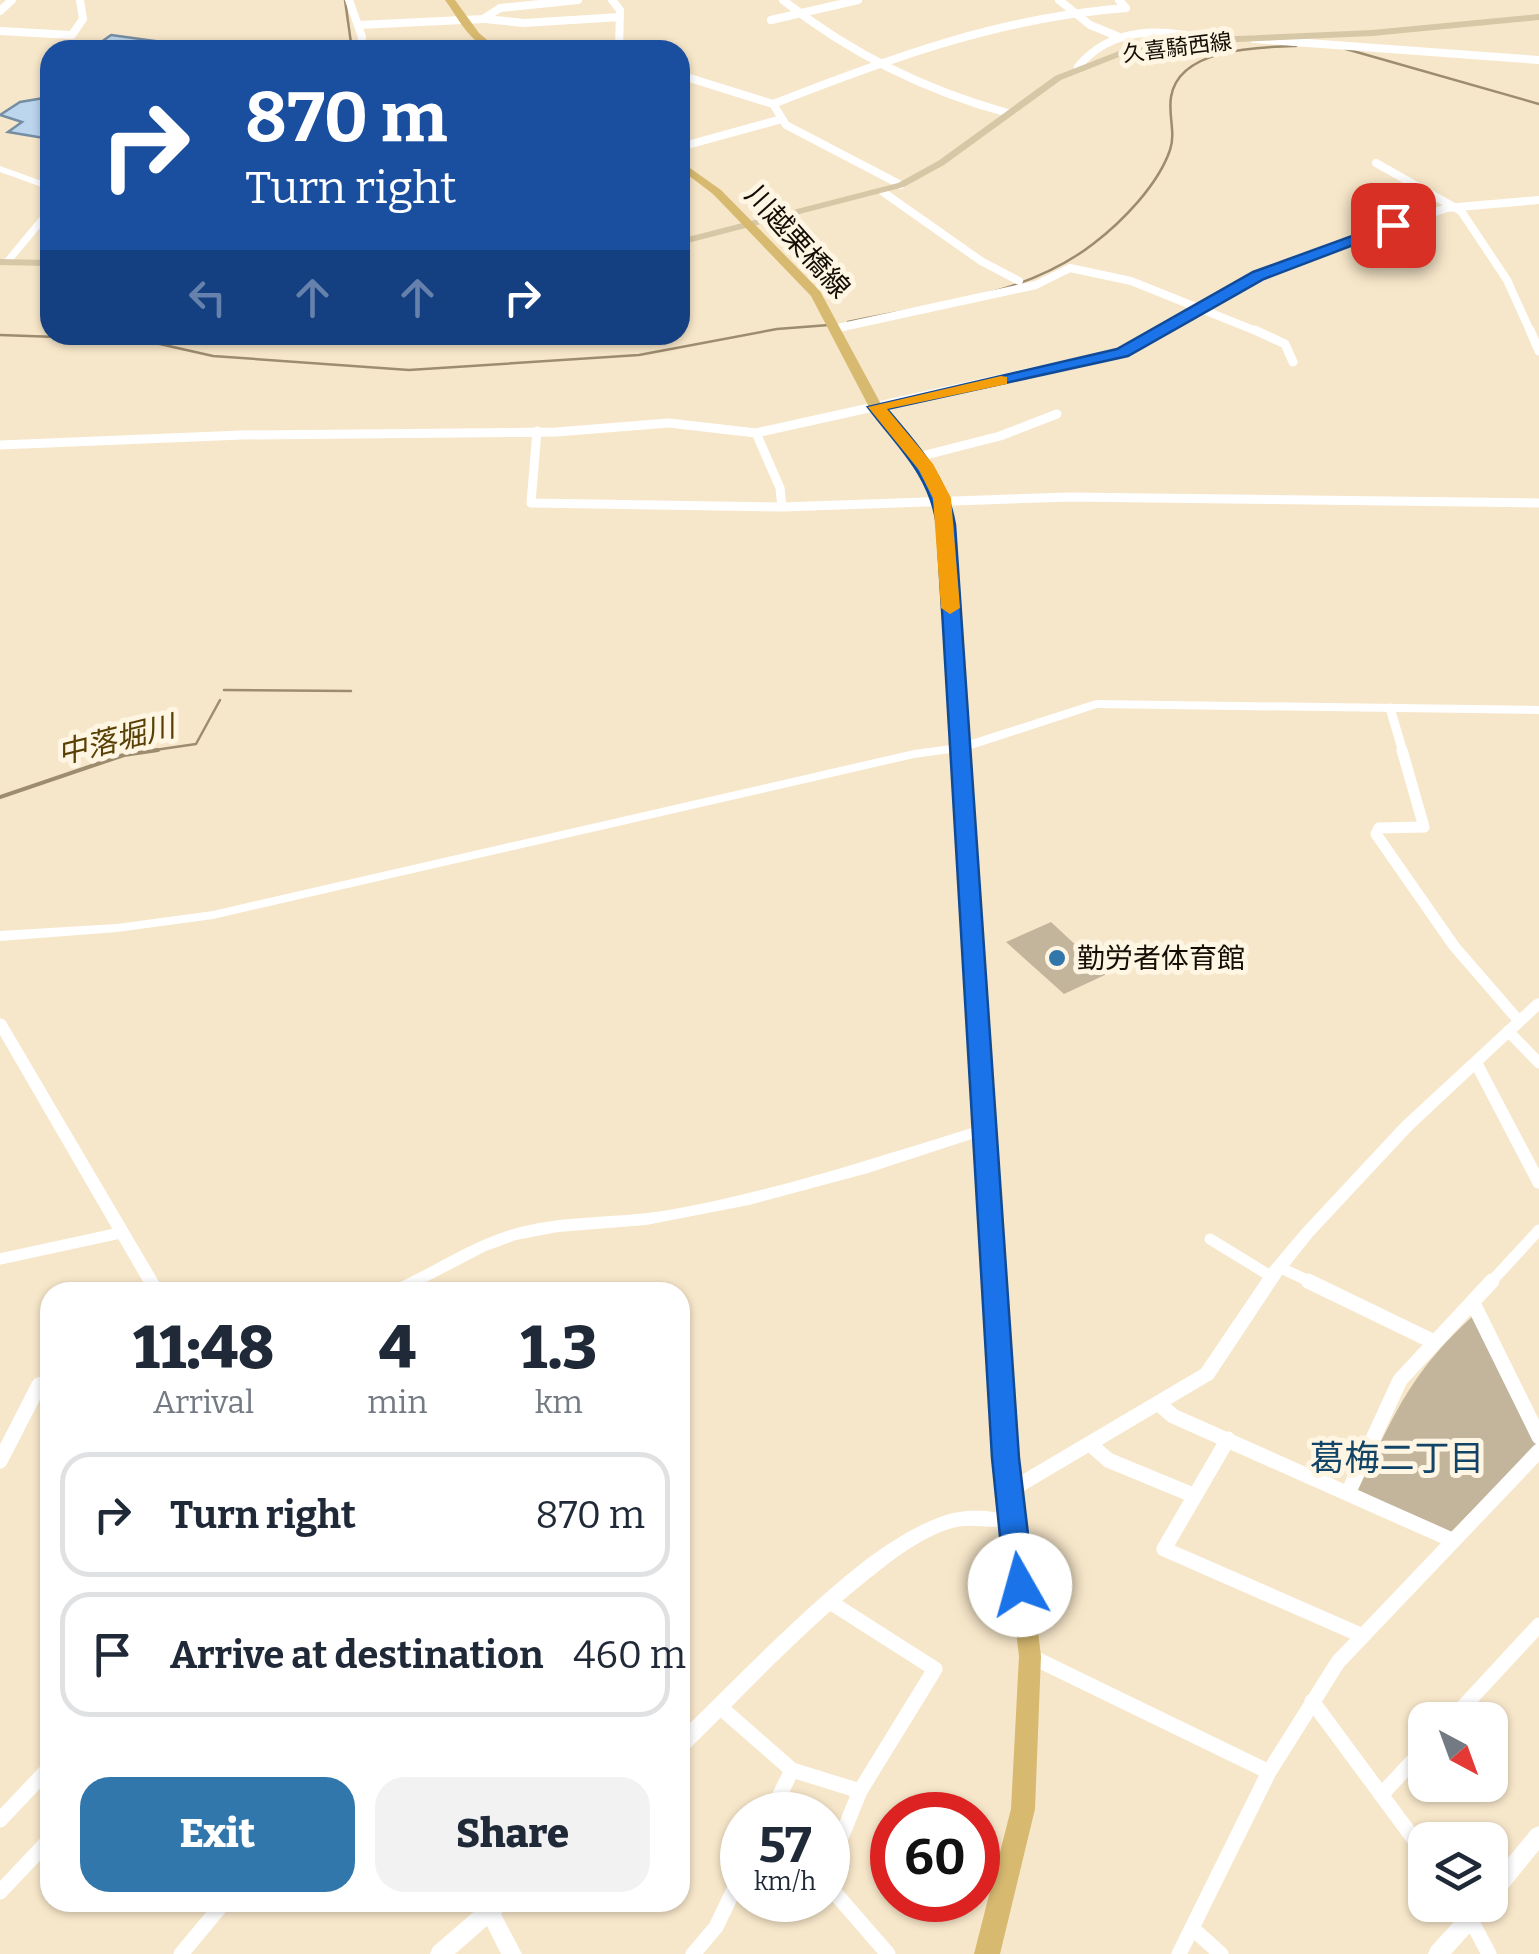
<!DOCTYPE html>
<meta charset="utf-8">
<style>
:root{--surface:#fff;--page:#f2f2f3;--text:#1f2937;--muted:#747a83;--line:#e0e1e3;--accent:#3177ac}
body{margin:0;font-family:Bitter,"Noto Sans JP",serif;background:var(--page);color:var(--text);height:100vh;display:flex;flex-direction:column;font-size:38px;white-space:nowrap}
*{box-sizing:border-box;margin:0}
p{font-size:32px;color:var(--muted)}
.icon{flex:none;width:55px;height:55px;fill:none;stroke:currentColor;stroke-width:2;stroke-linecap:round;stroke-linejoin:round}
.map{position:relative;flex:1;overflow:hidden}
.side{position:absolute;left:40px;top:1282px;width:650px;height:630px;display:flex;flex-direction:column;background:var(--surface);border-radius:30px;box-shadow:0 2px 8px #0004}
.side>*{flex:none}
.guide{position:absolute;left:40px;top:40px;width:650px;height:305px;border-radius:30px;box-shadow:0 2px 8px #0004;background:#1a4fa0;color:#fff;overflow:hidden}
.needle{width:65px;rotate:139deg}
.tools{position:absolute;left:1408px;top:1702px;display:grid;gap:20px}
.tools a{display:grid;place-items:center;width:100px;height:100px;border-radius:20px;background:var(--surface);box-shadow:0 2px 8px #0004;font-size:50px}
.speed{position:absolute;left:720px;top:1792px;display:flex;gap:20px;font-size:50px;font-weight:700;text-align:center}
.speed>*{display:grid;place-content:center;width:130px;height:130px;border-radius:50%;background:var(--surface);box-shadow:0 2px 8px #0004;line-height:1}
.speed small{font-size:25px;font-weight:400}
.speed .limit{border:15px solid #d22;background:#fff;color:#111}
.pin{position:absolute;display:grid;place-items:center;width:85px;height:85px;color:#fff;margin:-42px;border-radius:20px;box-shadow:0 5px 15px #0006}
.me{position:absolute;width:110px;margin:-55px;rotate:353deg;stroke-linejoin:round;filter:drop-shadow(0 0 8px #0008)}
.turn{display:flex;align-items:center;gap:35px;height:210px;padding:0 40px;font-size:45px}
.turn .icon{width:130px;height:130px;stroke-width:2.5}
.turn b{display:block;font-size:70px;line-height:85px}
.lanes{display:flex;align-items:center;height:95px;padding:0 40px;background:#0003;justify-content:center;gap:50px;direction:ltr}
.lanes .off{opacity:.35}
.eta{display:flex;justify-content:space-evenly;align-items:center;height:170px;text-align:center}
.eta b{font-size:60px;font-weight:800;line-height:70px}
.primary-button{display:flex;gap:20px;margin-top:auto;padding:20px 40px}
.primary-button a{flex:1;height:115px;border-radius:30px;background:var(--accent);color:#fff;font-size:40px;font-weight:800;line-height:115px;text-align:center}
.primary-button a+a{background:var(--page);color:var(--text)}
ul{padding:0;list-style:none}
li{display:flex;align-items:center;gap:30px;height:125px;margin:0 20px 15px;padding:0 20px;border:5px solid var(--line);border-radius:30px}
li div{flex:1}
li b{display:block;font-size:38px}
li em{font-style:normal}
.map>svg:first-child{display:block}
.green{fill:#c3b59c}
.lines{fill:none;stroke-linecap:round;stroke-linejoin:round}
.stream-far1{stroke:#9d8c6e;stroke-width:2.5}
.stream{stroke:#9d8c6e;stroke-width:4}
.building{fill:#bcd6ed;stroke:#768ea2;stroke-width:2.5}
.minor-far3{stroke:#fff;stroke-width:8}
.minor-far2{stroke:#fff;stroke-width:9}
.minor-far1{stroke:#fff;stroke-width:11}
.minor{stroke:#fff;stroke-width:15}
.tertiary{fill:#fff;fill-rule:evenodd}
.secondary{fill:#d6c8a7;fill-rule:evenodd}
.primary{fill:#d7b970;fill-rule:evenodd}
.route{fill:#1a73e8;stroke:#114b97;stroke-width:2.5}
.slow{fill:#f59e0b}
.poi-dot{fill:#3177ac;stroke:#fef5e3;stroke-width:4}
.labels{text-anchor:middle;stroke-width:10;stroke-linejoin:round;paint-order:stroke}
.far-street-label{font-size:22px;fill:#140e05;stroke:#fef5e3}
.street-label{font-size:28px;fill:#140e05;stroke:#fef5e3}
.poi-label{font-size:28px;fill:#140e05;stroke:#fef5e3;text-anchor:start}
.water-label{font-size:30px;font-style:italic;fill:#583f03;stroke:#fef5e3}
.near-neighbourhood-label{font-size:35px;fill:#124468;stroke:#fef5e3}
</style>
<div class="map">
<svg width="1539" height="1954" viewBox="0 0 1539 1954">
<rect width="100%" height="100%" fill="#f7e7ca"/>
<path class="green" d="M1051,922L1107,974L1064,994L1006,942Z
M1473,1316L1537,1444L1450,1533L1358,1490C1394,1415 1410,1373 1473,1316Z"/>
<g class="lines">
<path class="stream-far1" d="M345,0L352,50
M1346,49L1539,104
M848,322C931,304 1023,298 1093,244C1122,222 1158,185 1170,150C1176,133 1168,115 1171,97C1179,48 1258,47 1296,46
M0,335L142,340L213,356L409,370L639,355L777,329L829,325
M224,690L351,691
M141,752L196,744L220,700"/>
<path class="stream" d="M0,797L124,755L158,750"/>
</g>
<path class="building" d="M111,35L170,43V50H90Z
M50,97V139L8,132L22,122L0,115L20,102Z"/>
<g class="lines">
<path class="minor-far3" d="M349,0L362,37L361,50
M612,0L620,10L619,50
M783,0C851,54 924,90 1008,113
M1059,0L1090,25L1117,36
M0,11L12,0
M485,19L524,23L620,17
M771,20L858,0
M359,25L483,19L500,8L578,0
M0,31L72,35L83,19L80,0
M1254,39L1539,60
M1078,67C1111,26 1162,28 1209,40
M680,75L773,104L786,125L901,185
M773,104C888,59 1001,17 1126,8L1119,0
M680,147L782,119
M1376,163L1461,211L1507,280L1531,333
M883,192L981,261L1019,281
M838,328L1036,285L1070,268L1131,281L1261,333
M1158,333L1296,259L1447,208L1539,200"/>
<path class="minor-far2" d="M1255,330L1285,344L1293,362
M1530,330L1539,351
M537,431L531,503L782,507L1069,497L1539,503
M756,433L780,488L782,507
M0,445L242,435L556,432L669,423L756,433L1122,352L1163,330
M918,457L1000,436L1057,414
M1390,708L1403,752"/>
<path class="minor-far1" d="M1402,750L1424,827L1379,828L1376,834L1454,946L1519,1021
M1508,1031L1539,1063
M1210,1239L1272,1277
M0,1259L120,1233
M1279,1267L1313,1283
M1490,1283L1539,1230"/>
<path class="minor" d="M1308,1281L1432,1341
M1473,1303L1539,1437
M1159,1404L1173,1416L1452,1540
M1228,1439L1164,1549L1363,1636
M1090,1444L1108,1460L1195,1496
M0,1461L39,1385L50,1383
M1348,1493L1400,1380L1492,1281
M1030,1656L1269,1772
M1312,1701L1425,1854
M720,1707L792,1770L860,1791L935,1669L830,1602
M1451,1720L1539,1625
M1381,1795L1425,1748
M770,1815L792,1770
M0,1820L50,1767
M828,1870L860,1791
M828,1885L888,1954
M0,1892L50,1839
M1463,1905L1489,1954
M1192,1928L1221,1954
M181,1954L221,1906
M693,1954L716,1927L742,1873
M1179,1954L1269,1772L1338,1662L1539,1451"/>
<path class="tertiary" d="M485,41H488V45L464,50H449Z
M0,166L50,184V190L0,172Z
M50,207V216L10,264H4V260L47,208Z
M1096,700L1539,706V714L1097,708L965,751L914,758L213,919L117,932L0,941V931L117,924L213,911L914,750L959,744Z
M1539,998V1011L1483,1063L1539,1169V1189L1534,1187L1474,1072L1412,1130L1313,1236L1282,1275L1213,1379L1015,1496L1009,1498L1003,1496L1001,1491L1003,1486L1201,1369L1270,1267L1303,1228L1402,1122L1534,1000Z
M0,1018L5,1020L165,1292H149L0,1035Z
M985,1124L990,1125L992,1129L990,1133L868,1173L749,1205L646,1225L558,1232L516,1240L486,1251L407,1292H384L386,1288C429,1271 466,1243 510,1230C562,1214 617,1219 669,1210C777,1191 880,1156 985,1124Z
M986,1511L1017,1515L1020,1520L1017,1525C995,1531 971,1521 949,1529C918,1539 890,1562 865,1582C801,1633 745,1694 687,1751L680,1753V1733C726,1688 771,1642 819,1599C855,1567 895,1534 940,1517C955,1511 970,1510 986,1511Z
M1539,1826V1850L1497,1902L1491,1904L1489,1912L1451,1954H1428L1431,1947L1469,1905H1490V1880L1532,1829Z
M485,1902H510L501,1914L522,1954H501L487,1926L455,1954H430L433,1947Z"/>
<path class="secondary" d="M1539,14V20L1372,36L1190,44L1129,53L1061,80L944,165L904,187L680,245V239L898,183L938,161L1055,76L1124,49L1190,38L1372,30Z
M0,259L50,260V266L0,265Z"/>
<path class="primary" d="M445,0H455L479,33L499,50C473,50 459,19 445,0Z
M680,161L721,190L820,291L882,406L932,465L949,498L1017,1458L1041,1656L1035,1809L1000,1954H974L1011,1809L1019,1656L995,1458L935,498L921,469L869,407L811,296L713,194L680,169Z"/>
</g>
<path class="route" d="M1393,221L1400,225L1398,228L1264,279L1128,356L887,409C918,446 947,476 955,525L1019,1458L1034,1585L1030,1594L1020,1598L1009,1594L1005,1585L992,1458L937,525C930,474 897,446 868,407L1117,349L1253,272Z"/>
<path class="slow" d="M1001,376L1007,377V384L887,409L933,464L951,498L960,608L950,614L941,608L933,498L919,470L868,407Z"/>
<circle class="poi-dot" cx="1057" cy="958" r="10"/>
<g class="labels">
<g class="far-street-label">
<text transform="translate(1177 47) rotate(-7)" y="8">久喜騎西線</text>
</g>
<g class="street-label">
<text transform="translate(798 241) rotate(48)" y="10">川越栗橋線</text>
</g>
<g class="poi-label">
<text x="1077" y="968">勤労者体育館</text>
</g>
<g class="water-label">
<text transform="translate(116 740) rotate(-14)" y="10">中落堀川</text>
</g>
<g class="near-neighbourhood-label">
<text x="1397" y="1470">葛梅二丁目</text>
</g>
</g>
</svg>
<div class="tools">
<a><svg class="needle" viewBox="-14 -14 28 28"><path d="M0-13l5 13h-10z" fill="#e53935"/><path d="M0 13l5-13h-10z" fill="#747a83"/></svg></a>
<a><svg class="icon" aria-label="layers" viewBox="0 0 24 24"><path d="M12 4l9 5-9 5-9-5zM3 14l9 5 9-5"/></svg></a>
</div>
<div class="speed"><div>57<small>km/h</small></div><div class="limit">60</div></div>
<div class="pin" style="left:1393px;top:225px;background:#d93025"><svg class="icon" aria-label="arrive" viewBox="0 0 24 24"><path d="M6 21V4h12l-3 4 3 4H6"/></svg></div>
<svg class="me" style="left:1020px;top:1585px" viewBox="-20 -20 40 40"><circle r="19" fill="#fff"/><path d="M0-13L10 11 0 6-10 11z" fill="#1a73e8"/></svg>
<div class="guide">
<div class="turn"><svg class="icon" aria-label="right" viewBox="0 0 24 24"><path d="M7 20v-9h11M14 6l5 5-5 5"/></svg><div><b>870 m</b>Turn right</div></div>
<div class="lanes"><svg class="icon off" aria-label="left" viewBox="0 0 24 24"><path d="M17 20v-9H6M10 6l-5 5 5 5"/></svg><svg class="icon off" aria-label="ahead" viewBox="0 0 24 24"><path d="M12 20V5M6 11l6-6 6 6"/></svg><svg class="icon off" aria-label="ahead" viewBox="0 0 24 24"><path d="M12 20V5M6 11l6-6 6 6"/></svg><svg class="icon" aria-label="right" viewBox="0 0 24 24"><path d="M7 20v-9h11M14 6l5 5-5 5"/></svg></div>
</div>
<section class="side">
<div class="eta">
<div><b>11:48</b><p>Arrival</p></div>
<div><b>4</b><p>min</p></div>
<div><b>1.3</b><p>km</p></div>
</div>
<ul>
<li><svg class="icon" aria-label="right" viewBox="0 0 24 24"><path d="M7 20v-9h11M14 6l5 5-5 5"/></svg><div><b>Turn right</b></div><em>870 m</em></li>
<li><svg class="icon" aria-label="arrive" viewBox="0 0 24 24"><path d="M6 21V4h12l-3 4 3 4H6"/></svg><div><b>Arrive at destination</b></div><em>460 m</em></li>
</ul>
<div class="primary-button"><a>Exit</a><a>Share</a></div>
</section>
</div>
